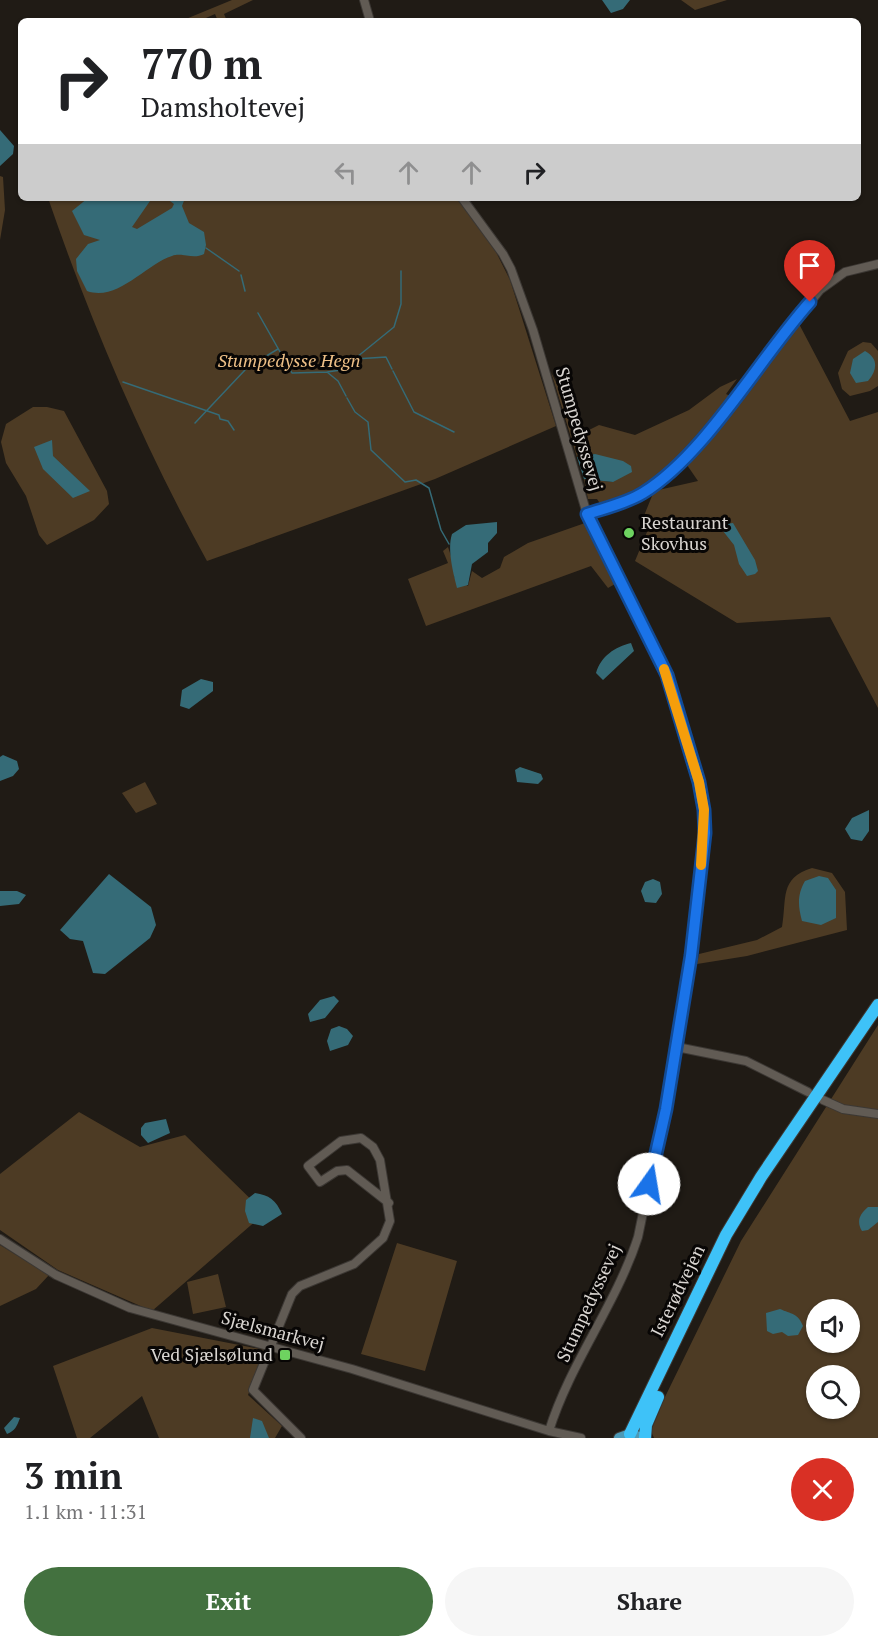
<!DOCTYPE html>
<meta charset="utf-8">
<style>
:root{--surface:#fff;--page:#f6f6f6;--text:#202124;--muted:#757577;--accent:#43713f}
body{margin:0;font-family:"PT Serif",serif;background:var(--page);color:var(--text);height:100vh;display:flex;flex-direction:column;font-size:22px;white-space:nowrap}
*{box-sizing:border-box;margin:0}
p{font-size:20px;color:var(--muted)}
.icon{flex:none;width:33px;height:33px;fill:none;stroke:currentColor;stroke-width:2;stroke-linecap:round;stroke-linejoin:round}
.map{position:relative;height:1438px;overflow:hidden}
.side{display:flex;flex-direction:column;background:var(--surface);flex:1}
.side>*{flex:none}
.banner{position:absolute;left:18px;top:18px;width:843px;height:183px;border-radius:9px;box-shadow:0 2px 4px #0004;background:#fff;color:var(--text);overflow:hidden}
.controls{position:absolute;left:806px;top:1299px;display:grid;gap:12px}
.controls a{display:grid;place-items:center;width:54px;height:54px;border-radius:50%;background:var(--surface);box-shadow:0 2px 4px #0004;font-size:30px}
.pin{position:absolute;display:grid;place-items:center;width:51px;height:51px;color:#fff;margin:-62px -26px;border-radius:50% 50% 50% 0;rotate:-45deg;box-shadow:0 0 6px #0007}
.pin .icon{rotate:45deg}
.me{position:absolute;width:66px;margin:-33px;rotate:13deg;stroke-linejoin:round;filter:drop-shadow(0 0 4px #0008)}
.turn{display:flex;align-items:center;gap:21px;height:126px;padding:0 24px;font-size:27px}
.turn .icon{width:78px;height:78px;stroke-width:2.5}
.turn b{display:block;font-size:42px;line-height:51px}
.lanes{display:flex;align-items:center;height:57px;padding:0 24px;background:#0003;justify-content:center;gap:30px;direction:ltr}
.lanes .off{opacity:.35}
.round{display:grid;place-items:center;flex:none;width:63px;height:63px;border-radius:32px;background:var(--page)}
.summary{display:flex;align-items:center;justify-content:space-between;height:102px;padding:0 24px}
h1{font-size:36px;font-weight:700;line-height:45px}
.action{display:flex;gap:12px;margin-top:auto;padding:12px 24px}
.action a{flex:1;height:69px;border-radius:36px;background:var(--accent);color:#fff;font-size:24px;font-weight:700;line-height:69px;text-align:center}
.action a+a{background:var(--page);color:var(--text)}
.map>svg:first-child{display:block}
.green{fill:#4d3b24;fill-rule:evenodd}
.water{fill:#356b77}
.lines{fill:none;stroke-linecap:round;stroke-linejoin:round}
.stream{stroke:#356b77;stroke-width:1.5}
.minor-casing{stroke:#3c3834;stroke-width:10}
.major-casing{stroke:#3c3834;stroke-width:12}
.highway-casing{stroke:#3c3834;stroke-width:14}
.minor{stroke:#615b54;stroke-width:8}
.major{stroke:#4c99b6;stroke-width:10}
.highway{stroke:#3ec2f8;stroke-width:12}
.route-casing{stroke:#114b97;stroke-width:15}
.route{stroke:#1a73e8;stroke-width:10}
.slow{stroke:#f59e0b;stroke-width:10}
.poi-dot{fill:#6ed360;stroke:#080605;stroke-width:2}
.labels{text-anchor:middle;stroke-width:6;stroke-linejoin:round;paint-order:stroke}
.park-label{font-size:18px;font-style:italic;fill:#eec087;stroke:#080605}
.street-label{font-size:18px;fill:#d9d5d1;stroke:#080605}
.poi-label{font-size:18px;fill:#d9d5d1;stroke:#080605;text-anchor:start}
</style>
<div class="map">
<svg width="878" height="1438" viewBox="0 0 878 1438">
<rect width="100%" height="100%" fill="#201b15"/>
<path class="green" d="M232,0H253L224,14L227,21H218L215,14L199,21H181Z
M681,0H727L695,10Z
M0,176L3,177L5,210L0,240Z
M48,198H457L496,252L510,280L556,426L435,479L207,561C143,445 91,323 48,198Z
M798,322L850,421L878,412V708L830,617L737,623L635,561L647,532L639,528L654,491L698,481L687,465Z
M863,342L871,343L878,351V386L870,391L850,396L842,389L838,373L848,351Z
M551,372L573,417L570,421L579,435L599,425L635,435L689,410L720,387L737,379L726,394L730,396C703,427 678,470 641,491C629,498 614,501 601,505L597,499H588L584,479L613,482L595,454L577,457Z
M33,407H47L64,411L107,491L109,504L94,520L47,545L39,535L26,496L6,463L1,442L6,424Z
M585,523L615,584L608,588L591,566L426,626L408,579L448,563L443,551L448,547L454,565V577L468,586L472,571L482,578L500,568L504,557L528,543Z
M145,782L157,804L136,813L122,793Z
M812,868L832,873L845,892L847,930L747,956L697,964L699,954L757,940L782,927C787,899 779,878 812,868Z
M878,1025V1438H654L651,1431L665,1397L741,1241ZM816,1310H849V1342H816ZM816,1376H849V1408H816Z
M79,1112L140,1147L185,1135L265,1213L152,1311L58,1270L0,1230V1174Z
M397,1243L457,1261L425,1371L361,1354Z
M0,1245L49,1275L36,1289L0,1306Z
M218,1274L226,1307L193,1314L187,1282Z
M152,1328L265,1350L248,1395L282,1426L275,1438H159L142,1396L90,1438H77L53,1366Z"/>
<path class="water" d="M602,0H630L623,9L611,13Z
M0,130L14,146L13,154L0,166Z
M88,198H157L150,201L132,227L137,229L172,208L174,204L166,198H185L182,206L189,223L204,232L206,245L204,254C193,260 182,252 172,256C146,264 118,302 87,291L77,271L76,259L88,244L100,240L84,235L72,211Z
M865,351C878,358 878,369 868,381L856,383L850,373L853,359Z
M52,440L53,456L90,491L73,498L43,469L34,447Z
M595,454L623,461L631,466L632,472L613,482L584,479L577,457Z
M497,522V533L488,543V552L472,564L468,585L457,588C453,572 447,549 452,534L466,525Z
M733,523L755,560L758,571L755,574L747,576L739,564L734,545L723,531L725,524Z
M631,643L634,651L603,680L596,673C601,656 615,647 631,643Z
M201,679L213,682V691L189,709L180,706L182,690Z
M3,755L17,761L19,769L13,776L0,781V757Z
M520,767L541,774L543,779L538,784L517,782L515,770Z
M869,810V831L862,841L851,839L845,829L852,818Z
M109,874L151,907L156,925L150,938L105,974L93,973L83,941L70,939L60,930Z
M819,876L828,878L836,890V918L821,925L802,921C798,906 797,895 805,881Z
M653,879L660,882L662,894L656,903L645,902L641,891L645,882Z
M0,891H17L26,895L19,904L0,906Z
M334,996L339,1001L325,1018L310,1022L308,1014L320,1000Z
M339,1026L347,1029L353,1036L348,1045L330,1051L327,1041L331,1029Z
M166,1119L170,1133L148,1143L141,1135V1128L145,1123Z
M255,1193C269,1195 276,1200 282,1214L263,1226L249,1223L245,1211L246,1200Z
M868,1207H878V1222L868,1230L862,1231C856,1221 860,1214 868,1207Z
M780,1309C791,1314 798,1313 803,1326L798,1335L788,1336L782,1332L773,1334L767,1331L766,1313Z
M14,1417L20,1418C17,1426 15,1431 7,1434L4,1428Z
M253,1418L262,1421L269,1438H250Z"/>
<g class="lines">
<path class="stream" d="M206,248L239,271
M241,275L245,291
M258,313L292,373L327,372L338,381L346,396
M355,359L386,357L392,369
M246,368L278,349
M393,371L414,412L454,432
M327,372L341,370L394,327L401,304V271
M123,382L219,415L220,419L228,421L234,430
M347,398L355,412L368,422L371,450L405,482L416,480L429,488L441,530L449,544
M195,423L245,370"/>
<defs>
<path id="minor" d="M364,0L370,21
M462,198L503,254L511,269L533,330L587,514L667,675L699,782L704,810L705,833L691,956L677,1047L638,1237C616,1305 570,1363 549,1431
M587,514L640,495L670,472L718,418L820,290L845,272L878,264
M677,1047L746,1061L808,1092
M823,1100L843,1109L878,1114
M0,1239L56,1275L130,1308L352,1369L549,1431L581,1438
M301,1438L253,1390L292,1294L300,1286L354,1264L383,1238L390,1221L380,1160L373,1147L361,1138L341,1141L308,1166L320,1182L337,1171L347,1170L389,1203"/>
<path id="major" d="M619,1438L630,1434L643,1438"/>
<path id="highway" d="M630,1434L726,1235L761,1177L878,1005
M645,1438L646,1425L658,1397"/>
</defs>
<use href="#minor" class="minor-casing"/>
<use href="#major" class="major-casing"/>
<use href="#highway" class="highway-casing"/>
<use href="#minor" class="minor"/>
<use href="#major" class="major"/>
<use href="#highway" class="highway"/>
</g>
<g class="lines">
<defs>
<path id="route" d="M649,1184L666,1109L691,956L705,833L704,810L699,782L667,675L587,514C605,508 627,503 643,493C706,454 759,359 810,302"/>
</defs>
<use href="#route" class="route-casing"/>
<use href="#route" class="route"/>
<path class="slow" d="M664,669L699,782L704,810L701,865"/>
</g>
<g class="poi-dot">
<circle cx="629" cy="533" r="6"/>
<rect x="279" y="1349" width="12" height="12" rx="3"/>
</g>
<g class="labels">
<g class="park-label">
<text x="289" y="367">Stumpedysse Hegn</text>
</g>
<g class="street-label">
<text transform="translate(579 429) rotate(74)" y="6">Stumpedyssevej</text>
<text transform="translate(678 1291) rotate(-64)" y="6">Isterødvejen</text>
<text transform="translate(589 1303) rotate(-65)" y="6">Stumpedyssevej</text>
<text transform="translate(273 1331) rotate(15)" y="6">Sjælsmarkvej</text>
</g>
<g class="poi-label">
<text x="641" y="529">Restaurant<tspan x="641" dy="21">Skovhus</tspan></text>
<text x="273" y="1361" text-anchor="end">Ved Sjælsølund</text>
</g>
</g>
</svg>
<div class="controls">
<a><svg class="icon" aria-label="sound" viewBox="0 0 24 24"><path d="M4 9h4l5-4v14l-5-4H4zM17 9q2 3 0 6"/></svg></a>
<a><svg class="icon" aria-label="search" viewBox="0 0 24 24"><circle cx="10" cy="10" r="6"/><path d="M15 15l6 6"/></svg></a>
</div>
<div class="pin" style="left:810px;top:302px;background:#d93025"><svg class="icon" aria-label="arrive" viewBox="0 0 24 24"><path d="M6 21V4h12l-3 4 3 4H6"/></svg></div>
<svg class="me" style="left:649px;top:1184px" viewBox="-20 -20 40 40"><circle r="19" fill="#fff"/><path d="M0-13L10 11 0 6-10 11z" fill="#1a73e8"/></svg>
<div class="banner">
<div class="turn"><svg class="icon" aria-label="right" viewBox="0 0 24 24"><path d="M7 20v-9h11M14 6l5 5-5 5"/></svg><div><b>770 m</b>Damsholtevej</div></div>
<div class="lanes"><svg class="icon off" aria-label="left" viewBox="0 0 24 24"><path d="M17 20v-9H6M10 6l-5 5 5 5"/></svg><svg class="icon off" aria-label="ahead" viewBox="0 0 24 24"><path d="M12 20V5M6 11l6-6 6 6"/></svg><svg class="icon off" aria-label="ahead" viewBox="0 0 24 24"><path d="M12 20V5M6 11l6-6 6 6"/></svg><svg class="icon" aria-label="right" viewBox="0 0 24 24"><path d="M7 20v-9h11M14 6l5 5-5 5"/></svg></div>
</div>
</div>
<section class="side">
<div class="summary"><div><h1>3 min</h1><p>1.1 km · 11:31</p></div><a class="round" style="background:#d93025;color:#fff"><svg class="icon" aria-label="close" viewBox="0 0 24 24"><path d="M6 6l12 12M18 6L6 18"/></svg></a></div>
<div class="action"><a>Exit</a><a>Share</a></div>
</section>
